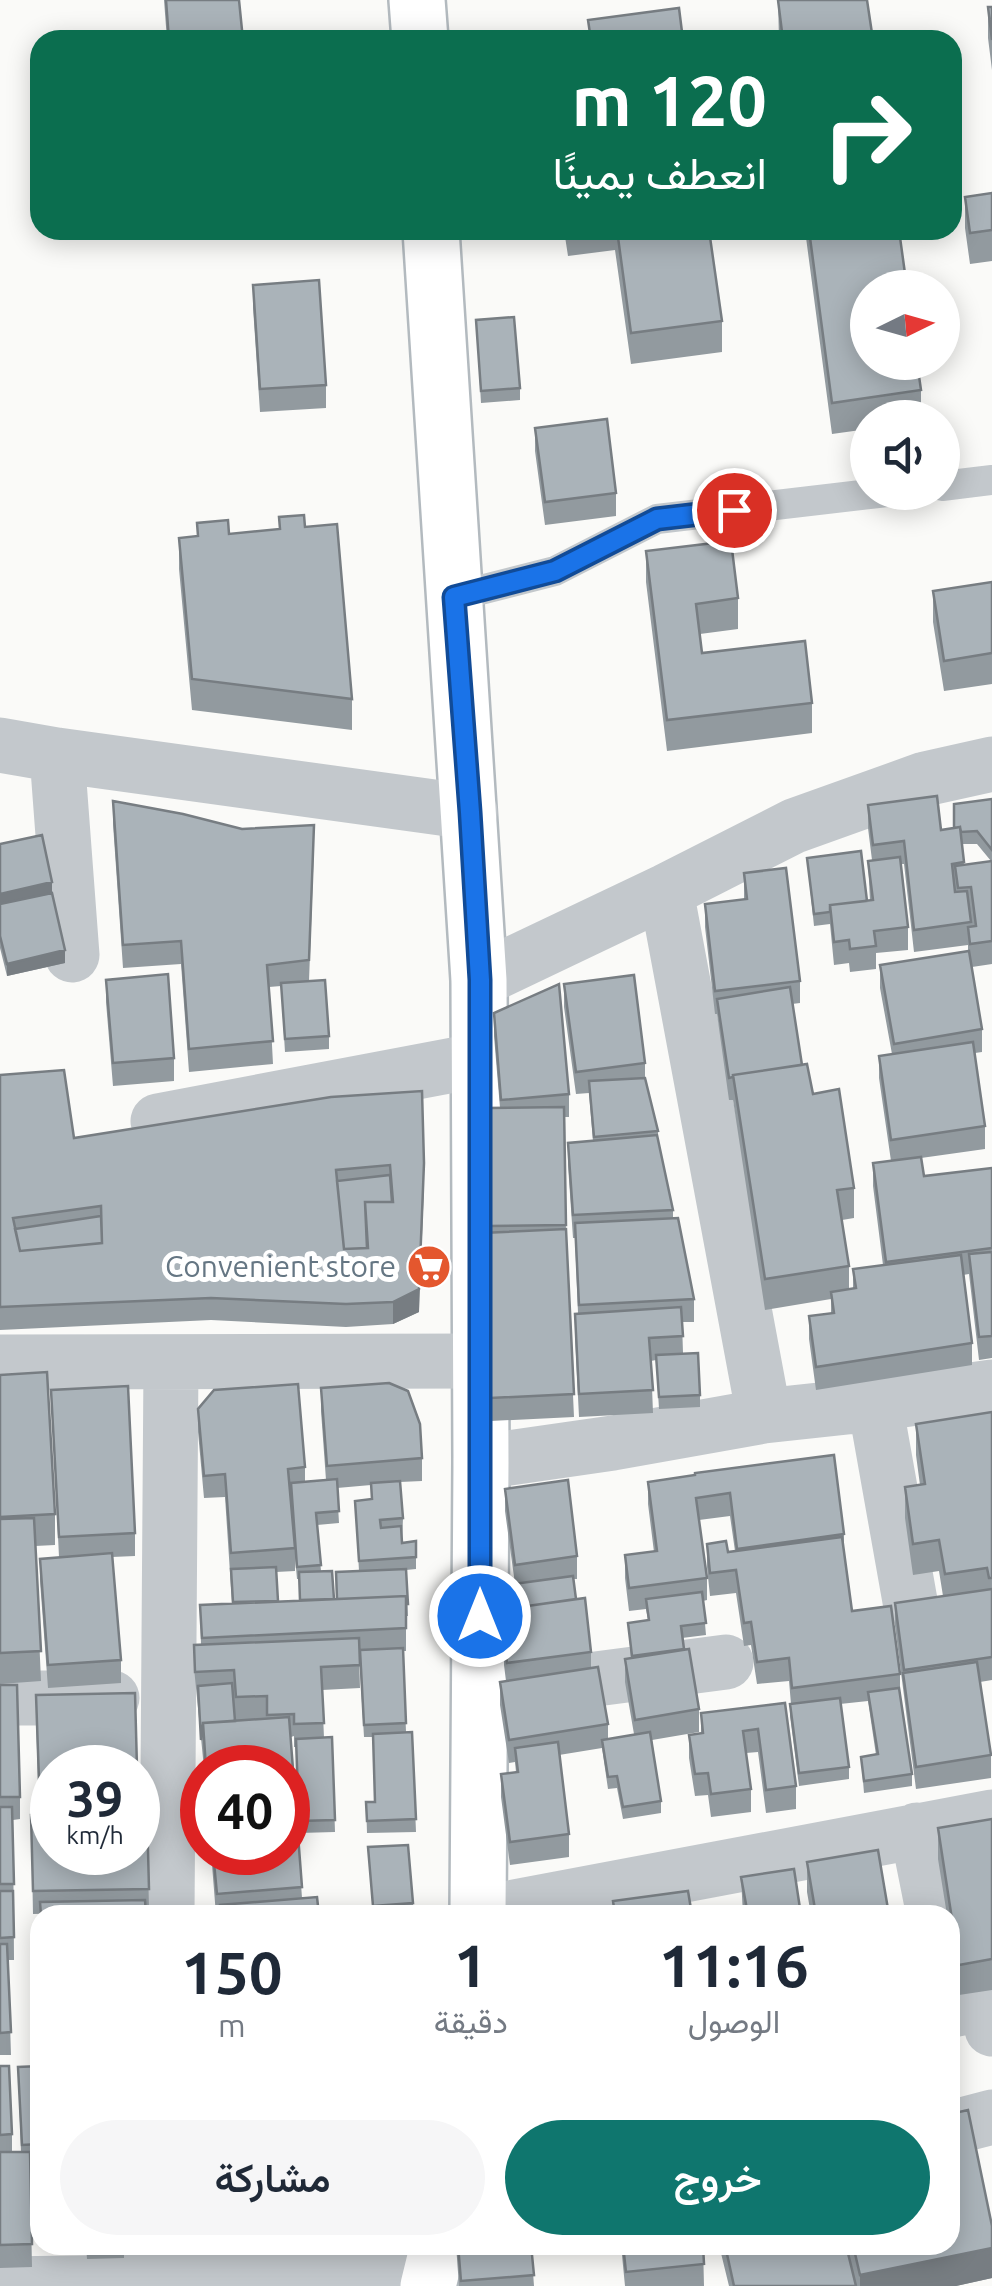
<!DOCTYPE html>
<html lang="ar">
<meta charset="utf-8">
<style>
:root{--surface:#fff;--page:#f6f6f7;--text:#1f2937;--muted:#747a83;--accent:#0f766e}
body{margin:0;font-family:Ubuntu,Vazirmatn,sans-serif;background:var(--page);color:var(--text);direction:rtl;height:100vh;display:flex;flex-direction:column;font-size:38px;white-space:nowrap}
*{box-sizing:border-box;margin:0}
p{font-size:32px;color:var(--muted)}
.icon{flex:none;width:55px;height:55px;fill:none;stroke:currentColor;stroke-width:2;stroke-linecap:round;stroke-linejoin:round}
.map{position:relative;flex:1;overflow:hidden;direction:ltr}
.sheet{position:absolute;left:30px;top:1905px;width:930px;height:350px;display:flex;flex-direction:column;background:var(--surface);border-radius:30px;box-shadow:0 5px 25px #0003;direction:rtl}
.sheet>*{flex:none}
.hud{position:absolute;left:30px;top:30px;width:932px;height:210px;border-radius:30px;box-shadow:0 5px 25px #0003;direction:rtl;background:#0b6e4f;color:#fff;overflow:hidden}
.needle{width:65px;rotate:85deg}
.tools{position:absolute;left:850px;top:270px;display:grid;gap:20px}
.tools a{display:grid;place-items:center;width:110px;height:110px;border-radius:50%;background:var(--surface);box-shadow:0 5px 25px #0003;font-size:50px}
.speed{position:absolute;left:30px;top:1745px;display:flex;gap:20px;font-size:50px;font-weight:700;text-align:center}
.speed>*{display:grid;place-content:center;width:130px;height:130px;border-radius:50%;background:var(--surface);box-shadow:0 5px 25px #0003;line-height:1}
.speed small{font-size:25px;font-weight:400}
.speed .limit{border:15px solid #d22;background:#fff;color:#111}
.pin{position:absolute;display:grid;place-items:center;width:85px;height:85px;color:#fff;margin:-42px;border:5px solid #fff;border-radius:50%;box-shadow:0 2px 10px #0007}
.me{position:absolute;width:110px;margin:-55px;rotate:0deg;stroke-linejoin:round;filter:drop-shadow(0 0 8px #0008)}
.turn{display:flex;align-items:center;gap:35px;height:210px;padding:0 30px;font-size:45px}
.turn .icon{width:130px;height:130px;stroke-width:2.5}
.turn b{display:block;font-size:70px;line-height:85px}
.eta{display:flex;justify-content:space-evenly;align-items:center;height:170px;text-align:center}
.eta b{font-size:60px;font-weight:600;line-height:70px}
.button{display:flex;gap:20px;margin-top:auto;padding:20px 30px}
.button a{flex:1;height:115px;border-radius:60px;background:var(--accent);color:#fff;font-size:40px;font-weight:600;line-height:115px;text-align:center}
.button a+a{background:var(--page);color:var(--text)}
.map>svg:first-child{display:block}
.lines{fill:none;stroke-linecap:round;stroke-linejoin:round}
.secondary-casing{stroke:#b3babf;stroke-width:60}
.lane{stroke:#c3c8cc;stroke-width:30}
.street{stroke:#c3c8cc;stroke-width:55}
.secondary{stroke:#fff;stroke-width:55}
.wall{fill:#929a9f;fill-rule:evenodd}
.shaded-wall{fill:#777d82}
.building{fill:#aab3b9;stroke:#777d82;stroke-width:2.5;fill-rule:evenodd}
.route-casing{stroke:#114b97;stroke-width:25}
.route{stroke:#1a73e8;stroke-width:18}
.labels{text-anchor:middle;stroke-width:10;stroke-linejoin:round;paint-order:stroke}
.poi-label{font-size:30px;fill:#657683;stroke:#fff;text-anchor:end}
</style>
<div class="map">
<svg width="992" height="2286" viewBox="0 0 992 2286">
<rect width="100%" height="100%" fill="#fafaf8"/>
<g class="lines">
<defs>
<path id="secondary" d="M417,0L420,40
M431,230L479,980L481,1462L478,1915
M428,2286L438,2245"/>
</defs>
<use href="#secondary" class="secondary-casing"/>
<path class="lane" d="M942,486L992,480
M453,597L555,571L657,519L887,492"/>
<path class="street" d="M0,745L57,755L470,812
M57,755L72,955
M666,891L764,1416
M479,980L666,891L794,826L925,779L992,764
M158,1121L480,1060
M0,1362L481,1361
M875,1404L910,1601
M481,1462L613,1443L764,1416L875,1404L992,1387
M527,1688L726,1662
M0,1698H112
M917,1830L934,1915
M478,1914L992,1817
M167,1915L171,1362
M950,2000L952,2010L987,2003L992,2029
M950,2128L992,2117
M0,2284L429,2278"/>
<use href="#secondary" class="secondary"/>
</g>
<path class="wall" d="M164,0H239L243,40H167Z
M778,0L873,40H779Z
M988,7H992V70L988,38Z
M992,193V261L970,264L965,228V197Z
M564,230H709L722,321V352L631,364L615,250L568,256Z
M805,230H899L921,390V418H868V429L832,434Z
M253,285L326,385V408L260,412L253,307Z
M476,320L520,388V400L481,403Z
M535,428L616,493V516L545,525L535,451Z
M279,517L305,527L352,699V730L192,710L179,569V538L197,537V523L229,534L279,529Z
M646,551L738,598V629L700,634L702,653L812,703V733L667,751L646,582Z
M992,582V684L944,691L933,622V591Z
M992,799V964L972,967L982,1029V1052L975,1053L985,1126V1149L921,1158L924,1176L992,1168V1358L979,1360L969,1274L963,1275L972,1343V1365L816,1390L809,1339V1316L831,1313V1299L765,1310L733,1100H729L717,1014H715L705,927V904L744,900V873L800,981V1003L792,1004L802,1065L813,1094L854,1188V1218L842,1220L849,1266V1289H853V1269L883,1265L873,1186V1163L891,1161L879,1078V1056L892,1054L880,988V965L968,951V945L914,952L904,864H901L908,927V950L876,953V969L850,972L849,963L834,965L830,924L814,926L807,858L867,901H870L868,861L872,860L868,828V805L941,830L954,828ZM962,844H977L991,861L964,865Z
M113,801L314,847L309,981L329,1036V1049L285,1052L281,986L269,987L273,1064L189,1072L181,964L123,968L113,824Z
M0,844L52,893L65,963L7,976L0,948Z
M106,980L174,1058V1081L113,1086L106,1002Z
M564,984L645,1063V1078L658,1131V1142L673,1210V1218L694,1299V1322H682L683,1353L700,1395V1407L659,1409L656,1360L651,1361L653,1413L579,1417L575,1336V1314L578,1313L575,1238H573L568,1165V1143L593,1141L589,1093L576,1094L564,1007Z
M494,1013L569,1094V1117H565L566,1240L574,1417L490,1421L482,1233H487L486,1108H500L494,1036Z
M0,1075L74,1138L422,1091L419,1312L393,1324L346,1327L211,1320L0,1330Z
M0,1375L55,1514V1545L35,1546L41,1681L0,1684Z
M321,1388L422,1458V1481L400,1482L403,1518L402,1543L416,1541V1569L406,1570L408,1616H406V1651H403L406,1732H412L416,1832L367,1833L366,1802H375L373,1737H364L359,1653L360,1688L322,1690L324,1738L332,1737L335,1832L299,1833L296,1747H294V1736L291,1737L302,1898L319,1915H216L211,1852H288V1768H204L194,1668V1645H201L200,1605L232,1603L225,1497L204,1498L198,1432V1409L305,1467V1482L326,1480L321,1411ZM371,1485V1499L355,1501L359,1571L337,1599H334L321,1571L317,1525L339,1523L337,1488ZM295,1557L297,1579H299L300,1600L278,1601L276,1572L295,1571Z
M51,1390L135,1533V1556L112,1557L121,1660V1683L48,1688L40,1581V1559L59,1557Z
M992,1412V1680L980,1682L991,1755V1778L916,1789L895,1626V1603L943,1596L939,1571L913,1575L905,1518V1487L920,1485L916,1455V1424Z
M695,1475L844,1534V1555L852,1611L900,1674V1692L912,1774V1786L864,1793L861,1757L876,1755L868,1701L840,1704L849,1767V1779L799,1786L790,1716V1704H791L789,1681L757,1684L751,1645L744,1646L736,1593L710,1596L707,1567V1544L728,1552L735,1551L730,1516L699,1520L707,1578V1600L703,1601L706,1635L682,1638L684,1650L699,1709V1732L652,1740L661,1801V1813L623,1819L617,1788L608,1789L602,1748L559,1755L569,1834V1857L510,1865L501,1797V1774L516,1772L515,1762L509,1763L500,1705V1682L506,1681L504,1665V1642L514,1641L513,1628L487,1631L483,1600V1588L515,1584L505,1511V1489L577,1556V1579H574L576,1599L591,1652V1668L608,1724V1739L634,1734L625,1682V1659L631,1658L628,1623L648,1620L646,1609L629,1611L625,1578V1555L654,1552L648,1504V1482Z
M0,1685L20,1797V1819L13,1820L14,1960H8L11,2055H0Z
M785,1703L796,1786V1809L766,1813L758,1752L746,1753L751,1789V1812L711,1817L708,1795L695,1796L689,1758V1735L701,1733V1713Z
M36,1718L52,1768V1852H138V1787V1812H147L149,1911L33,1914L31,1815L39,1814Z
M992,1819V1990L959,1995L950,1937V1915H947L938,1859V1828Z
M368,1847L413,1903V1915H373Z
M807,1862L889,1915H811L807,1892Z
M741,1877L801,1915H743Z
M0,2066L12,2134V2152H21L18,2067L40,2066V2167H30L32,2267L0,2268Z
M992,2226V2278L956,2286H729L719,2245H950Z
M86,2245H124V2258L87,2259Z
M216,2245H293V2249L225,2252Z
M315,2245H399V2249L315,2252Z
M456,2245H531L534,2286H459Z
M621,2245H703L704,2286H625Z"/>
<path class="shaded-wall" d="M52,882V905L0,917V894Z
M65,950V963L7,976V964Z
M424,1186L419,1312L393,1324V1302Z
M992,2248V2278L956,2286H860V2275Z"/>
<path class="building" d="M166,0H239L243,40H169Z
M778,0H867L873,40H783Z
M988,7H992V40Z
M679,8L683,40H591L588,20Z
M992,193V230L970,233L965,197Z
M617,230H709L722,321L631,333Z
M809,230H899L907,288H868V362H917L921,390L832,403Z
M319,280L326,385L260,389L253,285Z
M514,317L520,388L481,391L476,320Z
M607,419L616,493L545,502L535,428Z
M304,515L305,527L337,524L352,699L192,679L179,538L198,536L197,523L228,520L229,534L280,529L279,517Z
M731,541L738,598L696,604L702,653L805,641L812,703L667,720L646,551Z
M992,582V653L944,661L933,591Z
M937,796L941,830L960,827L964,862L952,864L955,892L967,891L971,922L914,930L904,841L873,845L868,805Z
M992,799V850L977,831L961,832L960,827L954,828V804Z
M113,801L183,814L242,829L314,825L309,960L267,965L273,1041L189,1049L181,941L123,945Z
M42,835L52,882L0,894V844Z
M861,851L867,901L830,905V912L814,914L807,858Z
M900,857L908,927L874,931L876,946L850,949L849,940L834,942L830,905L873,900L868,861Z
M992,861V941L970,944L968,927L976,926L971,887L958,888L955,866Z
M786,868L800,981L715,991L705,904L747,899L744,873Z
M52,893L65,950L7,964L0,936V904Z
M969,951L982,1029L894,1044L880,965Z
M168,974L174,1058L113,1063L106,980Z
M634,975L645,1063L576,1072L564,984Z
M325,980L329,1036L285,1039L281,983Z
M559,984L569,1094L501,1100L494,1013Z
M790,987L802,1065L733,1075V1077L729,1078L717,999Z
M973,1042L985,1126L891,1140L879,1056Z
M807,1064L813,1094L839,1089L854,1188L837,1190L849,1266L765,1279L733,1075Z
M64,1070L74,1138L331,1097L422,1091L424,1163L419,1289L393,1302L346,1304L211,1298L0,1307V1075ZM390,1165L393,1202H365L368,1248L344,1249L336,1170ZM101,1206L102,1243L20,1251L13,1218Z
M645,1078L658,1131L594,1137L589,1081Z
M564,1107L566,1225L488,1226L486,1108Z
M657,1135L673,1210L573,1215L568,1143Z
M921,1157L924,1176L992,1168V1248L886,1262L873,1163Z
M390,1175L392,1202H365L367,1248L344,1249L337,1181Z
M101,1216L102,1243L20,1251L15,1229Z
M678,1218L694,1299L579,1305L575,1223Z
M566,1229L574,1394L490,1398L482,1233Z
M992,1252V1336L979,1337L969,1254Z
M961,1255L972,1343L816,1367L809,1316L834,1313L831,1292L856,1288L853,1269Z
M681,1307L683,1336L649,1338L653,1390L579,1394L575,1314Z
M698,1353L700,1395L659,1397L656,1355Z
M47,1372L55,1514L0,1517V1375Z
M389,1383L408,1391L420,1424L422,1458L327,1466L321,1388Z
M298,1384L305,1467L288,1469L295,1548L231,1553L225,1474L204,1476L198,1409L214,1390Z
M128,1386L135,1533L59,1537L51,1390Z
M992,1412V1578H989L987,1568L945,1574L939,1540L913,1544L905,1487L925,1484L916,1424Z
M834,1455L844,1534L737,1549L730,1493L696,1498L707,1578L629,1588L625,1555L657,1551L648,1482L695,1475V1473Z
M337,1479L339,1511L316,1513L321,1565L297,1567L291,1483Z
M568,1480L577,1556L515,1565L505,1489Z
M400,1481L403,1518L380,1520L381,1528L401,1526L402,1543L416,1541V1557L359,1561L355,1501L372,1499L371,1483Z
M34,1518L41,1651L0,1653V1519Z
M842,1537L852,1611L891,1606L900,1674L792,1688L789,1658L757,1662L751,1622L744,1623L736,1570L710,1573L707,1544L726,1541L728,1552Z
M112,1553L121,1660L48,1665L40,1559Z
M276,1567L278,1601L233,1602L231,1569Z
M406,1569L408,1604H406V1596L337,1599L336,1572Z
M332,1571L334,1599L300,1600L299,1572Z
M573,1576L576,1599L513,1608V1615L487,1619L483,1588Z
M992,1589V1657L904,1670L895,1603Z
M702,1592L706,1623L681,1626L684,1649L632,1656L628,1623L649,1620L646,1599Z
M406,1596V1628L202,1638L200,1605Z
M585,1598L591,1652L507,1663L504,1642L516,1641L513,1608Z
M359,1638L360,1665L321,1667L324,1723L294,1724V1714L267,1715V1696L236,1697L234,1670L195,1672L194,1645Z
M403,1648L406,1723L364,1725L360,1650Z
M689,1649L699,1709L635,1720L625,1659Z
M977,1662L991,1755L916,1767L903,1673Z
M598,1667L608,1724L509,1740L500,1682Z
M232,1683L235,1721L203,1723L201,1740L198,1686Z
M0,1685H17L20,1797H0Z
M899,1688L912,1774L864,1781L861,1757L878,1754L868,1692Z
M135,1693L137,1768H52V1808H40L36,1695Z
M840,1698L849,1767L799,1773L790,1704Z
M785,1703L796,1786L766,1790L758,1729L743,1731L751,1789L711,1794L708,1773L695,1774L689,1735L703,1733L701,1713Z
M289,1717L302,1887L217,1894L213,1852H288V1768H206L203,1723Z
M412,1732L416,1819L367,1821L366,1802H375L373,1734Z
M650,1732L661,1801L623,1807L617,1776L608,1777L602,1740Z
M332,1737L335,1820L299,1821L296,1739Z
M558,1742L569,1834L510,1842L501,1774L518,1772L515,1748Z
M0,1807H12L14,1884H0Z
M138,1812H147L149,1889L33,1891L31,1815L52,1814V1852H138Z
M992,1819V1959L959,1965L938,1828Z
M408,1845L413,1903L373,1906L368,1847Z
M878,1850L889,1915H816L807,1862Z
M794,1869L801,1915H748L741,1877Z
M0,1891H13L14,1937L0,1938Z
M688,1891L692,1915H615L613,1901Z
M317,1897L319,1915H221L220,1905Z
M145,1900L146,1915H41L40,1902Z
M404,1909V1915H376L375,1911Z
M0,1944H7L11,2032L0,2033Z
M0,2066H9L12,2134L0,2135Z
M40,2066V2144L22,2145L18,2067Z
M968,2110L992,2226V2248L860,2275L853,2245H950V2114Z
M0,2152H30L32,2244L0,2245Z
M458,2245H531L534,2275L461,2281Z
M623,2245H703L704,2264L626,2272Z
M725,2245H846L856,2286H734Z"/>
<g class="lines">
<defs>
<path id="route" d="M480,1616V980L470,812L454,597L555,571L657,519L734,510"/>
</defs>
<use href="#route" class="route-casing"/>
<use href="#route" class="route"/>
</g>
<defs>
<symbol id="supermarket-disc" viewBox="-11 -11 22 22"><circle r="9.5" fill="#e4572e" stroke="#fff"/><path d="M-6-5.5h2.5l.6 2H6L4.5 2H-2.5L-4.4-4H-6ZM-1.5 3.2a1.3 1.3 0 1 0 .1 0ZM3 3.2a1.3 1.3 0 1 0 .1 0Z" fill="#fff"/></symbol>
</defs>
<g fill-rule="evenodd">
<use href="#supermarket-disc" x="404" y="1242" width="50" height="50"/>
</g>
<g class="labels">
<g class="poi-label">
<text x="396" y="1277">Convenient store</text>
</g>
</g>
</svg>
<div class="tools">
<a><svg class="needle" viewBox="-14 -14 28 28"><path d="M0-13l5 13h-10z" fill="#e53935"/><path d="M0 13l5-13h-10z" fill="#747a83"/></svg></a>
<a><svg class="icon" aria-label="sound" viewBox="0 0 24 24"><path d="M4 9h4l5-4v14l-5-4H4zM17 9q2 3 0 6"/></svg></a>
</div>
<div class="speed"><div>39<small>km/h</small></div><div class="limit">40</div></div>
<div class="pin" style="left:734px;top:510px;background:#d93025"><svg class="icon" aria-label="arrive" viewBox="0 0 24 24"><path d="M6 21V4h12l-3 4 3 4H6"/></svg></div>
<svg class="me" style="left:480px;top:1616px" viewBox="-20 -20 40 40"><circle r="17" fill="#1a73e8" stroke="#fff" stroke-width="3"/><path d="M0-11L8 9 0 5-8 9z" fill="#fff"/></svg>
<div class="hud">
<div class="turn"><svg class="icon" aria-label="right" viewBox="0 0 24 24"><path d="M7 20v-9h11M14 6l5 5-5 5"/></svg><div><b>120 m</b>انعطف يمينًا</div></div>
</div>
<section class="sheet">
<div class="eta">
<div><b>11:16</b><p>الوصول</p></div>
<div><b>1</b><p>دقيقة</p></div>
<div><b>150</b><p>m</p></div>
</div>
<div class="button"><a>خروج</a><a>مشاركة</a></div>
</section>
</div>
